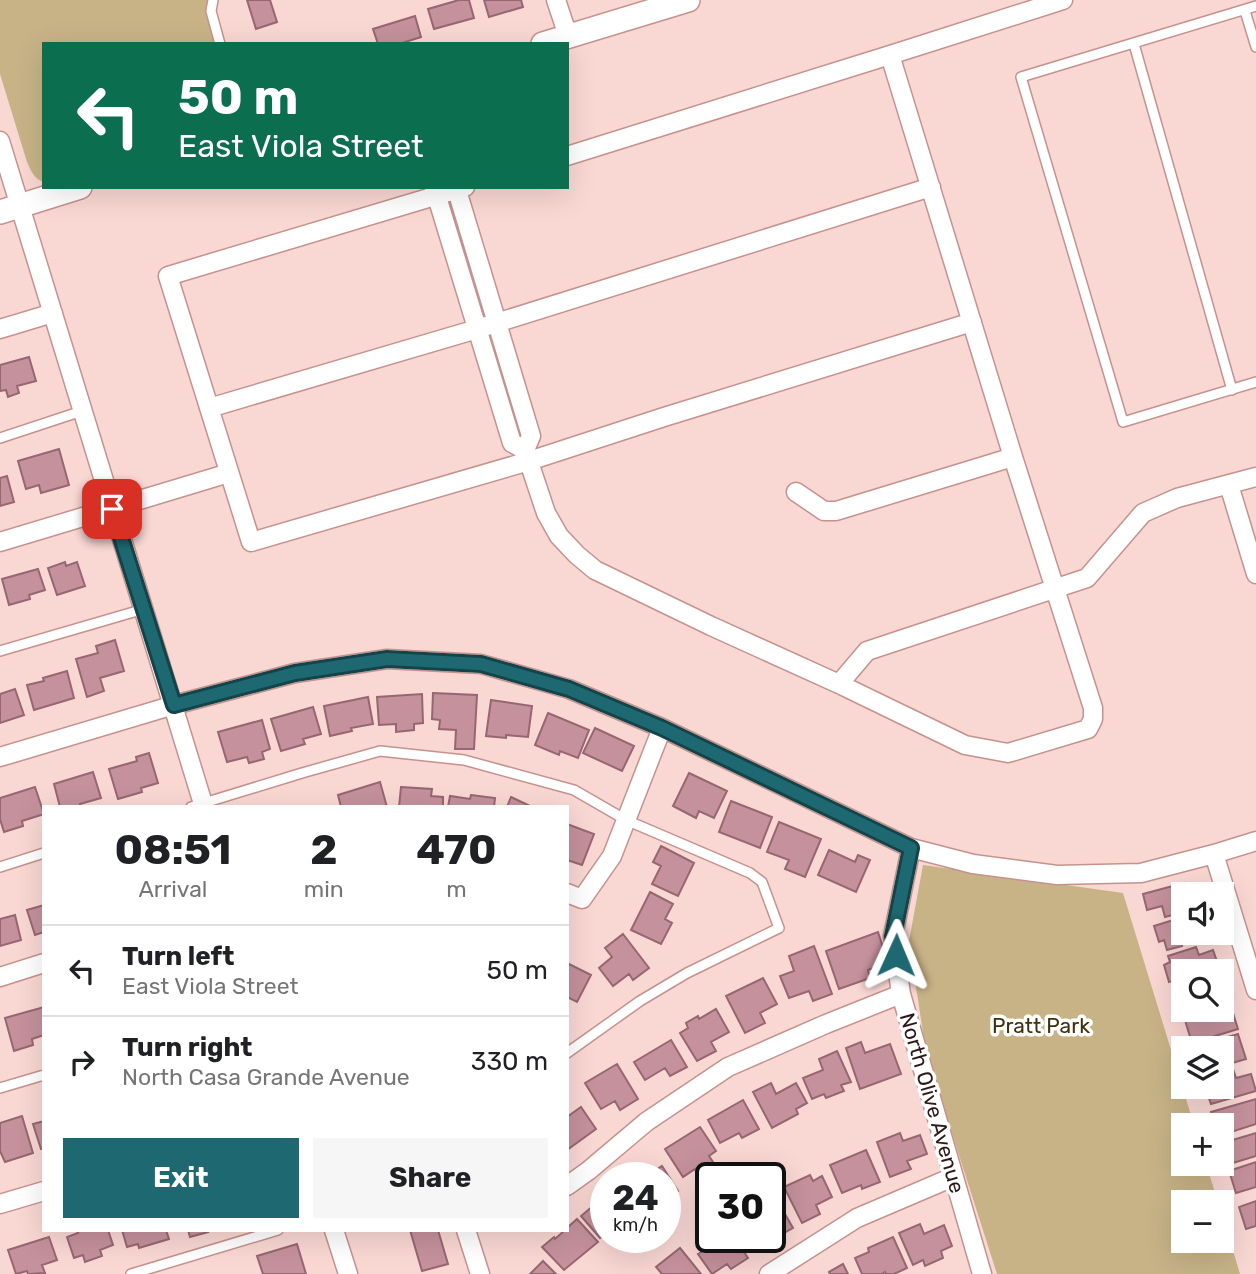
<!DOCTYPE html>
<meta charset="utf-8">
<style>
:root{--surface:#fff;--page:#f6f6f6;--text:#202124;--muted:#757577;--line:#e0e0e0;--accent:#1e6971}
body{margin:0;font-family:Rubik,sans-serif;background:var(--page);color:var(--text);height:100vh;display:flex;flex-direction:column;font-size:26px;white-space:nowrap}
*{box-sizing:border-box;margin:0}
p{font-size:23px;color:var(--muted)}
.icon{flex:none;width:38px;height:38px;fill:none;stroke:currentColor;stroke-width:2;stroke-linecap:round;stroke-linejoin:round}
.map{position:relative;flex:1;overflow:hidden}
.side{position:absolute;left:42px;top:805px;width:527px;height:427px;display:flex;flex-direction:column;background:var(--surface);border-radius:0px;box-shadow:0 7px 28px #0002}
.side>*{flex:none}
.banner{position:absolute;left:42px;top:42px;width:527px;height:147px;border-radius:0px;box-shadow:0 7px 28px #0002;background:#0b6e4f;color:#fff;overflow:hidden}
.fabs{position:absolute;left:1171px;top:882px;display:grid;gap:14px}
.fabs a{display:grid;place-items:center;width:63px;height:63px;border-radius:0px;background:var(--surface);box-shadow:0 7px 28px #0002;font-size:35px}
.speed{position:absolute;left:590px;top:1162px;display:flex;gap:14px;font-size:35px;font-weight:700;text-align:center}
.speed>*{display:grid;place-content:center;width:91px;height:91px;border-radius:50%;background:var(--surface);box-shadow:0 7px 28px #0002;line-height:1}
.speed small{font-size:18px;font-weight:400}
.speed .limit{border:4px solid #111;border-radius:10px;background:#fff;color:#111}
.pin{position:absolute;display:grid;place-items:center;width:60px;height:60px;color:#fff;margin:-30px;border-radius:14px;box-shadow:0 4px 10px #0006}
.me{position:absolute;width:77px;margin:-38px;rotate:1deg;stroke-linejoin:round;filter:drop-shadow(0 0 5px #0008)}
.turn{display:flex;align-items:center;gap:24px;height:147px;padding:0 21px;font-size:32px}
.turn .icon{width:91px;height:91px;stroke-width:2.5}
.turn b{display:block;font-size:49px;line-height:60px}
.eta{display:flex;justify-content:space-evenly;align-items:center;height:119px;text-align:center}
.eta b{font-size:42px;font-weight:700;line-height:49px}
.primary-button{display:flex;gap:14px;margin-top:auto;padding:14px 21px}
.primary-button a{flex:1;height:80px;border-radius:0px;background:var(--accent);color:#fff;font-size:28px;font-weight:700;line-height:80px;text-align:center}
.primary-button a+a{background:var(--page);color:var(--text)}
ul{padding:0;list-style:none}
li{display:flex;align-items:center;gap:21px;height:91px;padding:0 21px;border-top:2px solid var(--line)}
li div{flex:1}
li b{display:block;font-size:26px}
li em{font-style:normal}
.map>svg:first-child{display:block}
.green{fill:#c8b387}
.building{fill:#c4919c;stroke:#976771;stroke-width:2}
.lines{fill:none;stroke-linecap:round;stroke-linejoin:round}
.service-casing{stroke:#c6928d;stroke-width:12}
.minor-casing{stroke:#c6928d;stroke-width:21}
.tertiary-casing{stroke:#c6928d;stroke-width:26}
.service{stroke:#fff;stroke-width:9}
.minor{stroke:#fff;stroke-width:18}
.tertiary{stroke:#fff;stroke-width:23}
.route-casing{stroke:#144449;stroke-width:18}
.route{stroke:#1e6971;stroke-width:12}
.labels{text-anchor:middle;stroke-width:7;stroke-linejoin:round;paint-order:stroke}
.park-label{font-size:21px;fill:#3e300e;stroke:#fff}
.street-label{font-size:21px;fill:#2c1917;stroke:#fff}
</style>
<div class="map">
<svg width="1256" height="1274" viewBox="0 0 1256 1274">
<rect width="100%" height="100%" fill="#f9d7d3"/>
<path class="green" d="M0,0H207L221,44H44V182C34,179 31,171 27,162L0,74Z
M923,865L1123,893L1194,1125H1183V1164H1206L1218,1202H1183V1241H1222V1214L1240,1274H997L926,1052L909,941Z"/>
<path class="building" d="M247,0H270L277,22L256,29Z
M459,0H469L474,18L434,29L428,9Z
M484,0H521L523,7L489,17Z
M415,16L421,37L399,44H378L373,29Z
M29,357L36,381L17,386L19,393L8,397L6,390L0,391V365Z
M59,449L69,485L41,493L39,485L26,489L18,461Z
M7,476L14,502L0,506V478Z
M65,562L66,566L77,562L85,586L57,595L48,568Z
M38,569L45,590L29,595L30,599L9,605L2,579Z
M115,640L124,671L100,678L104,691L87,697L76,659L98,653L96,646Z
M67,671L74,698L34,710L27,685L44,681L43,678Z
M15,689L24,715L0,723V694Z
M433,693L477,695L474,749H455L456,730L439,729L440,720L432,719Z
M422,694L423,723L414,724V730L396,732V724L379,725L377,697Z
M368,697L373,724L351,728L352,731L330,736L324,706Z
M491,700L532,706L528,737L506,735V738L486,736Z
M313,707L321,734L303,739L305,744L281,751L271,719Z
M548,713L589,730L578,758L560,751L559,755L535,745Z
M262,720L270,749L262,752L264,759L249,763L247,757L227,762L218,732Z
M595,728L634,746L622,771L583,753Z
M149,753L158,783L141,788L142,792L118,799L109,769L137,761L136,757Z
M93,772L101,798L80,804L81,807H60L54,784Z
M689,773L727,791L714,818L699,811L696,818L673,806Z
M380,782L387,807H341L338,795Z
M35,787L44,814L22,821L23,826L4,832L0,819V798Z
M401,787L432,789L431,796L443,797V807H399Z
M471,795L495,798L494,807H448L450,796L470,799Z
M511,797L532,807H507Z
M731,801L772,817L760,848L719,832Z
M779,822L821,839L805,877L785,869L789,860L767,852Z
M567,824L594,834L582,865L567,860Z
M661,846L694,863L678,896L652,884L661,866L653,862Z
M829,850L855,862L858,855L870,860L856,892L818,875Z
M1184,883L1187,893L1196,890L1197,894H1183V912L1165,917L1162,906L1147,910L1143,894Z
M650,892L673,904L665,919L672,923L661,944L631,930Z
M44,905V932L35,935L27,910Z
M15,915L21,940L0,946V919Z
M1183,917V933H1208V935L1181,942L1182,946L1167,950L1164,940L1159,942L1154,926Z
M878,932L888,963L868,970L870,978L839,989L826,951Z
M623,934L649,968L633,980L629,974L613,986L599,968L612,957L605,948Z
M814,946L832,994L813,1001L809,991L789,998L780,976L794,971L789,956Z
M1196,947L1199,955L1213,950L1219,967L1204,971H1183V978L1169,982L1164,965L1170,962L1168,956Z
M567,963L591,975L577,1002L567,997Z
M763,978L777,1004L760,1013L765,1023L745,1033L726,996Z
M1183,986V1010H1189L1181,1012L1174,988Z
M44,1007V1035L32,1039L33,1045L14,1051L5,1018Z
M716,1009L729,1032L711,1042L716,1051L697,1061L680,1033L688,1028L686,1023L698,1016L699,1019Z
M1206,1010H1215L1217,1018L1233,1013L1238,1029L1192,1043L1184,1017Z
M1238,1034L1246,1059L1222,1066V1048H1198L1197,1046Z
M671,1040L687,1067L670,1076L665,1068L645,1080L634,1062Z
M861,1042L865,1053L890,1044L901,1074L860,1089L846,1048Z
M837,1051L851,1082L841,1085L844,1091L826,1098L824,1094L812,1099L803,1078L823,1070L819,1059Z
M617,1064L638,1099L620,1110L615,1101L601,1109L585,1083Z
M1233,1069L1236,1078L1251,1074L1256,1091L1211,1104L1205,1087H1222V1072Z
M771,1083L776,1094L796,1083L807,1103L796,1109L798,1114L772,1128L753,1092Z
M1256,1099V1124L1222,1135V1125H1215L1211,1112Z
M743,1100L759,1129L742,1138L739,1133L720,1143L708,1120Z
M581,1107L596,1129L567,1150V1117Z
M22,1116L33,1153L5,1162L0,1151V1123Z
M44,1121V1148L41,1149L33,1124Z
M700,1127L716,1151L709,1156L713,1162L697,1172L695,1169L683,1177L665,1149Z
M900,1133L903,1141L920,1135L927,1154L907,1161L911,1169L890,1177L877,1142Z
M1256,1133V1156L1233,1163L1226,1142Z
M866,1150L880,1182L862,1189L861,1185L842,1193L830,1165Z
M1256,1162V1187L1236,1193L1229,1171Z
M662,1166L678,1191L665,1199V1178H644Z
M637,1168L644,1178H623Z
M810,1175L813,1181L822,1176L832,1197L816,1205L820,1214L802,1223L784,1187Z
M606,1195V1233L600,1238L581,1216Z
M774,1195L793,1228L779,1236L774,1228L770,1230V1197Z
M1256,1201V1226L1246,1229L1239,1207Z
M577,1219L598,1242L564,1270L542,1247L554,1237L555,1239L565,1230H567V1228Z
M920,1224L924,1234L944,1225L952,1246L941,1251L943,1258L925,1266L923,1260L913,1265L899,1233Z
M77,1230H108L113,1245L100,1250L102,1256L85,1262L83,1255L74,1258L67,1237L78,1233Z
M122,1230H166L169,1239L139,1248L138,1244L127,1247Z
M188,1230H207L208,1232L190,1237Z
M410,1230H438L448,1264L422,1271Z
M49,1237L57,1260L42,1265L45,1273L28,1274L27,1271L16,1274L8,1250Z
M720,1237H734L748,1258L731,1269L727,1264L712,1274L698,1254L706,1249L705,1247Z
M893,1237L907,1268L894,1274H886L885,1272L882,1274H862L855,1258L869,1252L868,1248Z
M297,1244L306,1274H263L257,1256Z
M680,1248L701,1274H662L656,1267Z
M543,1261L556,1274H530Z
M843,1264L848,1274H830L829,1272Z"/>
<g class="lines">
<defs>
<path id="service" d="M213,0L211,11L220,44
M1256,6L1021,77L1123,422L1256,382
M1245,11L1256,47
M1134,44L1232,390
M0,438L82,411
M0,651L144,609
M191,807L302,773L380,751L464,760L574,790L626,820L750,873L762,882L779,928L687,973L640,1001L567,1053
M0,867L44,853
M0,1088L44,1075
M131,1274L278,1230"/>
<path id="minor" d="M556,0L568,36
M0,141L204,807
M567,156L890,55L1063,0
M434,187L512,443L525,450
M456,187L531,436L525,450L546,513L559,536L577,555L595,570L711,626L839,684L965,745L1008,753L1088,729L1093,719V708L1013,457L890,55
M465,187L168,276L251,542L529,461L664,417L972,322
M0,329L53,313
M209,408L477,329L931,187
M1229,485L1256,574
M796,492L824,511H836L1013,457
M0,542L229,473
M839,684L867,651L1087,578L1143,513L1177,498L1256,477
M0,757L174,705L295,673L387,659L481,664L569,689L662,728L911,848L973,864L1057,875L1141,873L1214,854L1256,841
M911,848L893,936L901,994L982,1274
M1214,854L1256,990
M567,893L582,899L612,856L662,728
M0,977L44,963
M567,1186L588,1171L646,1122L728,1067L826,1024L901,994
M0,1204L44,1191
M334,1230L348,1274
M466,1230L480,1274
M769,1274L857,1218L953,1177"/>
<path id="tertiary" d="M543,44L688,0
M0,212L80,187"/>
</defs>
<use href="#service" class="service-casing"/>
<use href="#minor" class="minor-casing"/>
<use href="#tertiary" class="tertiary-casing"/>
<use href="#service" class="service"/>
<use href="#minor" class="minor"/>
<use href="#tertiary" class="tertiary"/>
</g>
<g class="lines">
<defs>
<path id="route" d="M112,509L174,705L295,673L387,659L481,664L569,689L662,728L911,848L893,936L896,955"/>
</defs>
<use href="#route" class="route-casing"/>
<use href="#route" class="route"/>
</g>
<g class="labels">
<g class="park-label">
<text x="1041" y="1033">Pratt Park</text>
</g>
<g class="street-label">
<text transform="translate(932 1103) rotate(74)" y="7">North Olive Avenue</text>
</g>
</g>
</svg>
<div class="fabs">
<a><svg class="icon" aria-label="sound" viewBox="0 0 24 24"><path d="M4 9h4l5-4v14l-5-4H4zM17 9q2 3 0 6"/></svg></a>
<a><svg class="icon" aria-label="search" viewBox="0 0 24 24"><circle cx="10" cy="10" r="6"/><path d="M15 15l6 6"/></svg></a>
<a><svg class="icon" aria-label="layers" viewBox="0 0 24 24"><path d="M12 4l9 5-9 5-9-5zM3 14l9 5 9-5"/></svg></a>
<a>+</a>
<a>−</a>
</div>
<div class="speed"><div>24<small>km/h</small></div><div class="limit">30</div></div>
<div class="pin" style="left:112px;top:509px;background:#d93025"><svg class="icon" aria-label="arrive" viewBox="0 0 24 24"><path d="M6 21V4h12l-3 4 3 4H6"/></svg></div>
<svg class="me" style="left:896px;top:955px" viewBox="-20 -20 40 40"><path d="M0-17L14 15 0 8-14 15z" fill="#1e6971" stroke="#fff" stroke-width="4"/></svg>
<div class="banner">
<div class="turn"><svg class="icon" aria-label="left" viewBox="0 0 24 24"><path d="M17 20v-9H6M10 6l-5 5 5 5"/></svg><div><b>50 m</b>East Viola Street</div></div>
</div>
<section class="side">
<div class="eta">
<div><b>08:51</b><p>Arrival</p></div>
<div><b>2</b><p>min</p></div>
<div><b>470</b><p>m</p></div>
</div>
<ul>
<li><svg class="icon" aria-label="left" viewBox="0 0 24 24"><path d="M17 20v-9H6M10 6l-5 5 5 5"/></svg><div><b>Turn left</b><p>East Viola Street</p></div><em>50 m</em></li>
<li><svg class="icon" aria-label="right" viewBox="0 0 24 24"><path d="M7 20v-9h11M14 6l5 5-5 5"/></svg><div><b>Turn right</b><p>North Casa Grande Avenue</p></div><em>330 m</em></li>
</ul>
<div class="primary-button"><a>Exit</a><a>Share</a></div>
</section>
</div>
